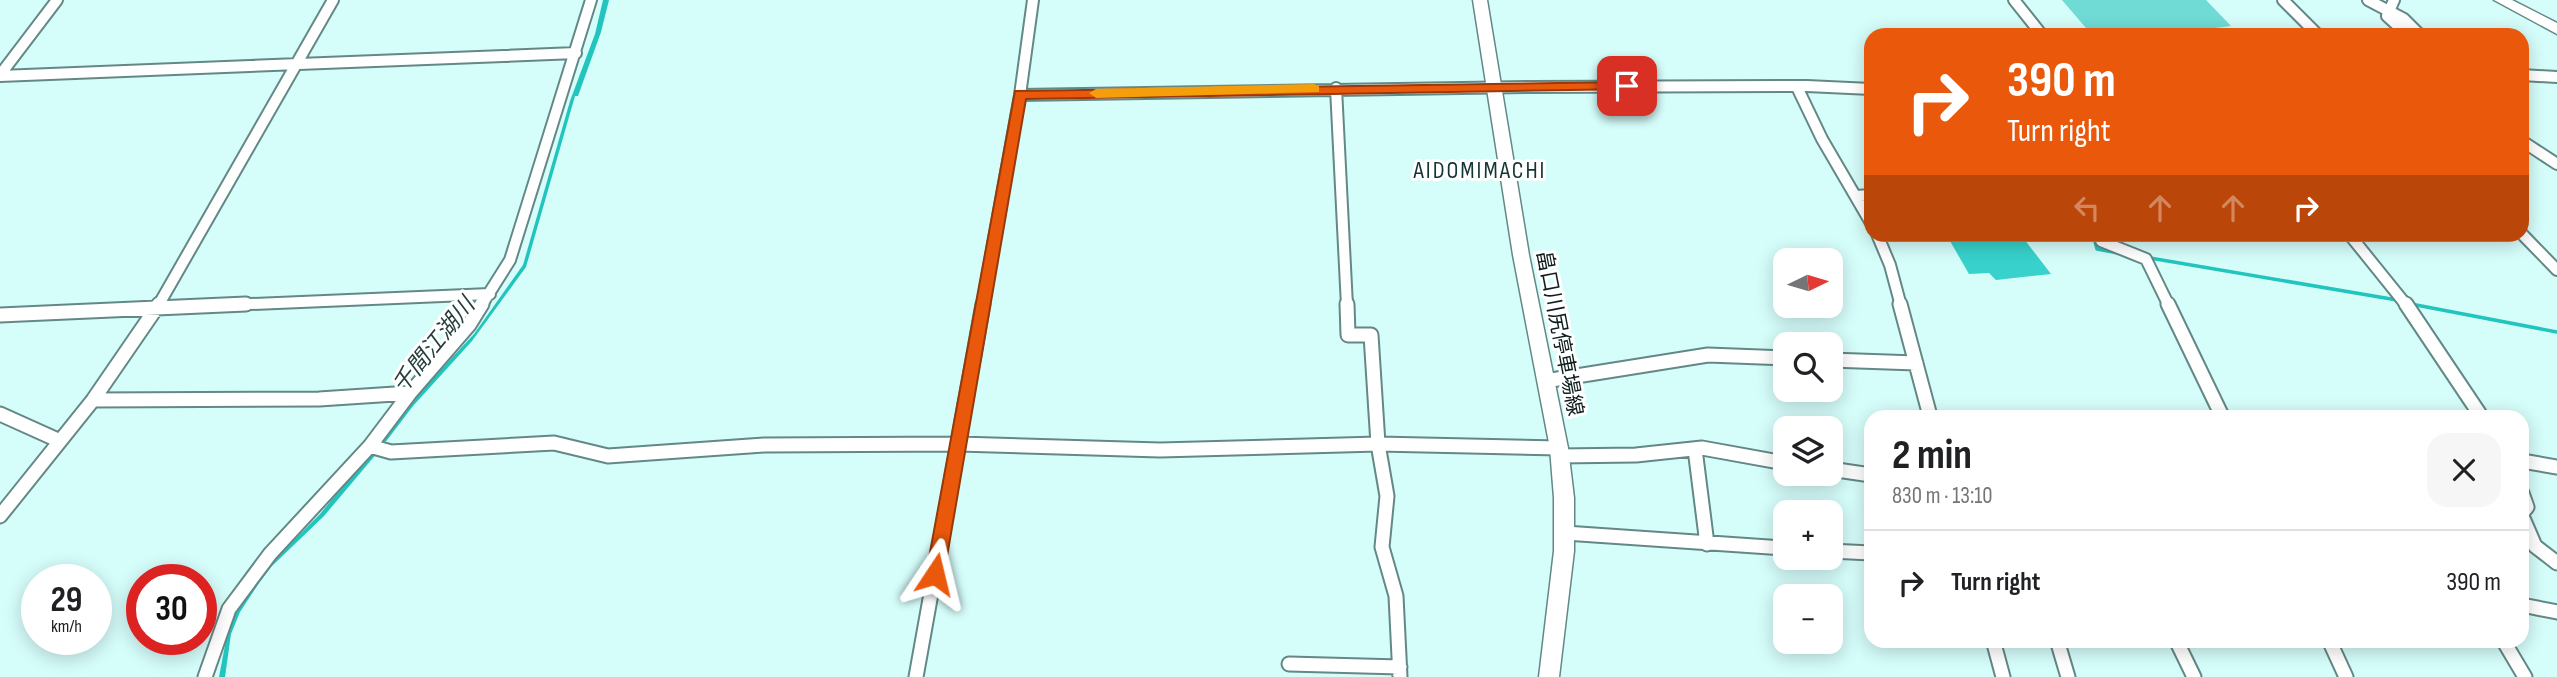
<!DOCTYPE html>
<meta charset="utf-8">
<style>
:root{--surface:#fff;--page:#f6f6f6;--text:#202124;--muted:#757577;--line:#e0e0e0}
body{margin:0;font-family:"Sofia Sans Condensed","Noto Sans JP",sans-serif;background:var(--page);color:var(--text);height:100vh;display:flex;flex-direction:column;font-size:26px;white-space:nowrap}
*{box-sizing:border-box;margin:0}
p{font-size:23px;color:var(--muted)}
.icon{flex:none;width:38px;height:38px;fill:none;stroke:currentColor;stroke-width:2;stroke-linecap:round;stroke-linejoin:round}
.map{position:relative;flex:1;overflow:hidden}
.drawer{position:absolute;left:1864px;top:410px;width:665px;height:238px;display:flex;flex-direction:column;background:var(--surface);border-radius:21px;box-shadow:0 4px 18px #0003}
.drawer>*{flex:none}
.top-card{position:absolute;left:1864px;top:28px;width:665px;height:214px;border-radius:21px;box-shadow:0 4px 18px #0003;background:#ea580c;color:#fff;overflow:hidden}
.needle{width:46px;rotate:85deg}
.fabs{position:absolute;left:1773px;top:248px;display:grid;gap:14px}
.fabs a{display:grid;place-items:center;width:70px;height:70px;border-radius:14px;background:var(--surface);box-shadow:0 4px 18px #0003;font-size:35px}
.speed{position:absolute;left:21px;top:564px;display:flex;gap:14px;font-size:35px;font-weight:700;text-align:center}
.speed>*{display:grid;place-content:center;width:91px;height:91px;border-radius:50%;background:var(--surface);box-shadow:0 4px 18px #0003;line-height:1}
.speed small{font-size:18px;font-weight:400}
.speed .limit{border:10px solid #d22;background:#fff;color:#111}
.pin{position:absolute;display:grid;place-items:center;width:60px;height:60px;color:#fff;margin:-30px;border-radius:14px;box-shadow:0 4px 10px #0006}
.me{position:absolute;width:77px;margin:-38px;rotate:10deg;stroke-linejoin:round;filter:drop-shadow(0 0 5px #0008)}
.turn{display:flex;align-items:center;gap:24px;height:147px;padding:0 28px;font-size:32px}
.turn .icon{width:91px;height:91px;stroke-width:2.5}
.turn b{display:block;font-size:49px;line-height:60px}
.lanes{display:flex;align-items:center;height:66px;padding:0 28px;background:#0003;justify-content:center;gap:35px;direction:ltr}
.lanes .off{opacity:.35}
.round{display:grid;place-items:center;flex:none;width:74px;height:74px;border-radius:21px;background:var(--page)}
.head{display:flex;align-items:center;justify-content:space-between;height:119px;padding:0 28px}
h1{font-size:42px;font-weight:700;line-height:52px}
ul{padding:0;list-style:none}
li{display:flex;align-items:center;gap:21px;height:105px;padding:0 28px;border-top:2px solid var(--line)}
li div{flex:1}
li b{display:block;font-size:26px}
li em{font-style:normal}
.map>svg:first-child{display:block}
.green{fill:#70dbd5}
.forest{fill:#38d1cb}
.water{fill:#22c4be}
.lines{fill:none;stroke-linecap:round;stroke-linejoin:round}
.stream{stroke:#22c4be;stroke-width:3.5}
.minor-far1-casing{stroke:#638885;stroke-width:14}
.minor-casing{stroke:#638885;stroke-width:17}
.secondary-casing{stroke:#638885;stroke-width:3}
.minor-far1{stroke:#fff;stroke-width:10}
.minor{stroke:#fff;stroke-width:13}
.secondary{fill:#fff;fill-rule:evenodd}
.route{fill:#ea580c;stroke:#983908;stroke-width:2}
.slow{fill:#f59e0b}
.labels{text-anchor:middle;stroke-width:6;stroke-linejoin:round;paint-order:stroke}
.street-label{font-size:21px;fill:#101e1e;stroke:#fff}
.water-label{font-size:23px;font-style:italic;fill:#263e3d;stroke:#fff}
.quarter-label{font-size:24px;letter-spacing:2px;fill:#103533;stroke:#fff}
</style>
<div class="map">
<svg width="2557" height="677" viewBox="0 0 2557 677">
<rect width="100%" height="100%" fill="#d5fdfa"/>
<path class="green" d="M2062,0H2206L2231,26L2158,35H2092Z"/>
<path class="forest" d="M2006,235H2021L2051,274L1996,280L1989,273L1969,274L1950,241Z"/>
<path class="water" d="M603,0H609L601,32L578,96H575L526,267L472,341L413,406L378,452L324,516L272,566L259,583L240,612L231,634L225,677H219L228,629L238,608L268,566L320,514L418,394L474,334L523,265L570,101L595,34Z"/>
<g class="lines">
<path class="stream" d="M2093,234L2097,249L2118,253
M2150,258L2397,300
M2411,304L2557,332"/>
<defs>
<path id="minor-far1" d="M2014,0L2042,35
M2283,0L2318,35
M2368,0L2404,19L2420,35
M2394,0L2387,16L2408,35
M0,75L57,0
M2522,75L2557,77
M0,76L576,53
M1797,87L1822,139L1871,223
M1336,88L1347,306
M1020,95L1531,87L1807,86L1871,89
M2522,141L2557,164
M1856,196L1871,195
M1877,234L1890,265L1901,306
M2099,234L2101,241L2146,259L2169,306
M2349,234L2407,306
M2522,234L2557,270
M158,306L333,0
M205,306L490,294
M481,306L510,260L591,0
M982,306L1020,95L1033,0"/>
<path id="minor" d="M1347,304L1348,335H1371L1378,444L1387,496L1382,547L1396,596L1400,677
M1900,304L1930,416
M2168,304L2222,416
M2406,304L2481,416
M0,315L246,304
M1830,360L1916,363
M1545,381L1708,355L1785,358
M93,400L319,399L410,393
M0,414L60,441
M370,446L391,452L554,443L608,456L764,445L959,444L1160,450L1378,444L1559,448
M1695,449L1707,544
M1559,456L1636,455L1702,448L1785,463
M2522,461L2557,467
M1830,469L1871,475
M2522,493L2527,507L2522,513
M0,516L93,400L159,304
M2522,516L2535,546L2557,563
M1565,533L1785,548
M1830,551L1871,553
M2522,605L2557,612
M1993,640L2003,677
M2057,640L2068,677
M2176,640L2194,677
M2329,640L2346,677
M2503,640L2525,677
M1289,664L1400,667
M205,677L229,609L270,554L370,446L410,393L469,325L482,304
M916,677L983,304"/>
<path id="secondary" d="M1473,0H1487L1529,255L1568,448L1574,498V551L1559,677H1539L1554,551V498L1550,448L1513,255Z
M2494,0H2512L2557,23V34Z"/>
</defs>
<use href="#minor-far1" class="minor-far1-casing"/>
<use href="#minor" class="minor-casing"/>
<use href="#secondary" class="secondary-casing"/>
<use href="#minor-far1" class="minor-far1"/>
<use href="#minor" class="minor"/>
<use href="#secondary" class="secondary"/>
</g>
<path class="route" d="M1627,82L1634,86L1632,89L1026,99L944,574L942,579L935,582L929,579L926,574L1015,91Z"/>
<path class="slow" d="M1314,84L1319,86V92L1096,98L1089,93L1096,89Z"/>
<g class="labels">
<g class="street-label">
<text transform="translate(1560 333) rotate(79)" y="7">畠口川尻停車場線</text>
</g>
<g class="water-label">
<text transform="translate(433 345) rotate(-51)" y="8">千間江湖川</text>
</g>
<g class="quarter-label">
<text x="1480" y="178">AIDOMIMACHI</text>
</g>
</g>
</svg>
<div class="fabs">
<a><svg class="needle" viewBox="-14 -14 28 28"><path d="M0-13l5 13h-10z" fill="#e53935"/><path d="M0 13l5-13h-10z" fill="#757577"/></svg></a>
<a><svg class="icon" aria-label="search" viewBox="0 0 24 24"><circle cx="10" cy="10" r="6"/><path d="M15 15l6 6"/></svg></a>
<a><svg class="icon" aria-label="layers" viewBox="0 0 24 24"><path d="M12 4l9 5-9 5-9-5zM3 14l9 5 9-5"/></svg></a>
<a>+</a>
<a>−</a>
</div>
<div class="speed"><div>29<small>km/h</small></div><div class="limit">30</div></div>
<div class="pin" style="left:1627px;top:86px;background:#d93025"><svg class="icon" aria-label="arrive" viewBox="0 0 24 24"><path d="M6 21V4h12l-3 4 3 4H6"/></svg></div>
<svg class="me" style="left:935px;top:574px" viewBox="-20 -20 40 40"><path d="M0-17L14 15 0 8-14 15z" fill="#ea580c" stroke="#fff" stroke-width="4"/></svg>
<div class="top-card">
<div class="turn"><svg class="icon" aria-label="right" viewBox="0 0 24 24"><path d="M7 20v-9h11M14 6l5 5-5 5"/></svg><div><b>390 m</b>Turn right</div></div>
<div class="lanes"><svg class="icon off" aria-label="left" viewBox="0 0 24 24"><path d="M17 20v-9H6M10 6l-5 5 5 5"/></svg><svg class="icon off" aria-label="ahead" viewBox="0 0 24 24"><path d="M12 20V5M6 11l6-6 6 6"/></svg><svg class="icon off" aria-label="ahead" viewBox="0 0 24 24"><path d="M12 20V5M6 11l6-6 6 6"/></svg><svg class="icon" aria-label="right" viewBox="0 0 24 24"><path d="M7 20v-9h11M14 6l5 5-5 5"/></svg></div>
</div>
<section class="drawer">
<div class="head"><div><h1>2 min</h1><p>830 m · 13:10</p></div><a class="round"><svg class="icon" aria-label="close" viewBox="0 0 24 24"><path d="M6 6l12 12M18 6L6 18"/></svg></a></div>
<ul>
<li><svg class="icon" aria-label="right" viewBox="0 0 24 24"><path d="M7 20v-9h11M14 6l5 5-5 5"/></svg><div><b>Turn right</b></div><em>390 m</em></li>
</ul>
</section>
</div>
